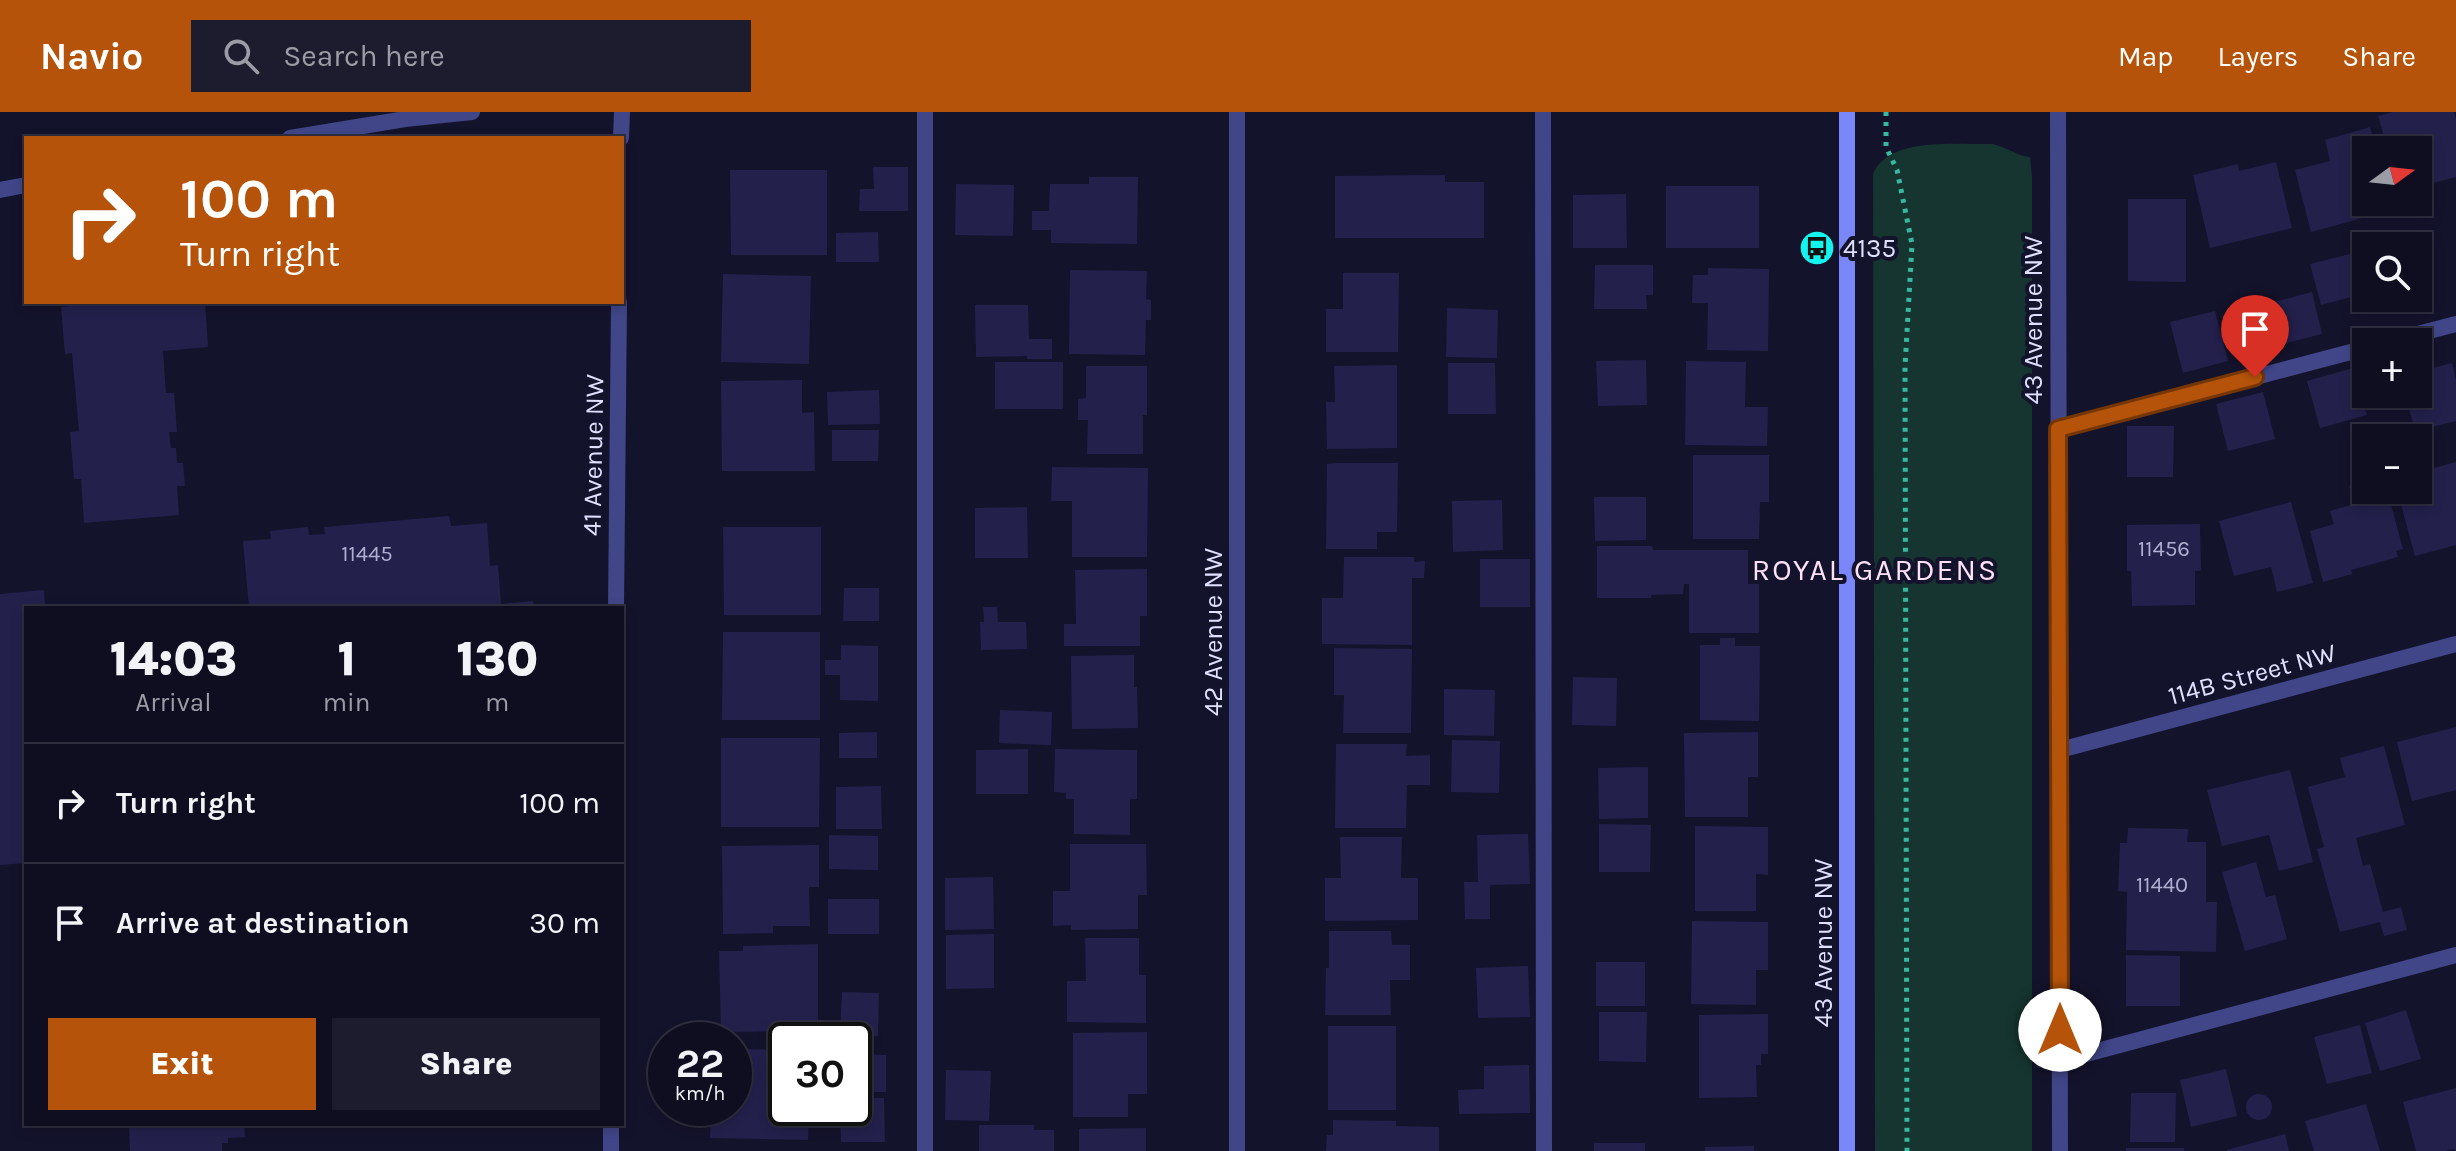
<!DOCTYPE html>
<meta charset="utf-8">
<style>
:root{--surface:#0f0e21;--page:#1d1c2e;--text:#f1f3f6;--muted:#9b9ca5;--line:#2f2e3f;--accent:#b45309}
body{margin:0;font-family:Karla,sans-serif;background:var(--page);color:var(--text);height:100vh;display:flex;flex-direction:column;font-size:30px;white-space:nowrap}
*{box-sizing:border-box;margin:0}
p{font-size:26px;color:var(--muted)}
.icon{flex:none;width:44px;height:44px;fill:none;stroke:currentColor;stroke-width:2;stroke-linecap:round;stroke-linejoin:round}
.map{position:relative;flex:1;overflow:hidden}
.details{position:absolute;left:24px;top:494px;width:600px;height:520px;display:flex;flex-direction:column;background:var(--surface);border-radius:0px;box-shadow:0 4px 12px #0003,0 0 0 2px var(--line)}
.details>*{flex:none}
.hud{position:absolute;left:24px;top:24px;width:600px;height:168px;border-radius:0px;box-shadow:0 4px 12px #0003,0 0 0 2px var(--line);background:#b45309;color:#fff;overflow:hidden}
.needle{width:52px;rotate:75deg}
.tools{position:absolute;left:2352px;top:24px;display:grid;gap:16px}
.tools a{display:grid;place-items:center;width:80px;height:80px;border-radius:0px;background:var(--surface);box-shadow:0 4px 12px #0003,0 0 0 2px var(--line);font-size:40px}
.speed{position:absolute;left:648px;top:910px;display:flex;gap:16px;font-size:40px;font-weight:700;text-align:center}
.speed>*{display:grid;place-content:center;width:104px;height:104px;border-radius:50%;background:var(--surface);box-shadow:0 4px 12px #0003,0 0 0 2px var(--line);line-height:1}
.speed small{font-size:20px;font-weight:400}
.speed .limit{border:4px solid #111;border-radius:12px;background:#fff;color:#111}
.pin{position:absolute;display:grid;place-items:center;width:68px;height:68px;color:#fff;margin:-82px -34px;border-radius:50% 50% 50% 0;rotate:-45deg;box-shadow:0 0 8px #0007}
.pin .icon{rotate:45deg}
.me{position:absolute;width:88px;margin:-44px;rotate:0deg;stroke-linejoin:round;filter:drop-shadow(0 0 6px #0008)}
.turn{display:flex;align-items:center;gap:28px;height:168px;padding:0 24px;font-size:36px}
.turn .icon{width:104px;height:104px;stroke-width:2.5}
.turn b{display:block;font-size:56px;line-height:68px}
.eta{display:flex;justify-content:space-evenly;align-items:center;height:136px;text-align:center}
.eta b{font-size:48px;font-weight:800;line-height:56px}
.cta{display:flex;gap:16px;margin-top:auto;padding:16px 24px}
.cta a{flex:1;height:92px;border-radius:0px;background:var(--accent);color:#fff;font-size:32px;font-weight:800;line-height:92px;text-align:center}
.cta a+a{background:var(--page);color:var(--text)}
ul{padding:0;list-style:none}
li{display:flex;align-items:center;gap:24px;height:120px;padding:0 24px;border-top:2px solid var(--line)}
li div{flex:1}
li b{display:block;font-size:30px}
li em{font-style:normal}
header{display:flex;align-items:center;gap:48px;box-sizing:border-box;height:112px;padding:0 40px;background:var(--accent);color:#fff}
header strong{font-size:38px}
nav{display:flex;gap:44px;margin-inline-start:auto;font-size:28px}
.search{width:560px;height:72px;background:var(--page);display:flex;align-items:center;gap:20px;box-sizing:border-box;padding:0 28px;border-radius:0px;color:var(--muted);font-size:30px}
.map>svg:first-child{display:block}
.green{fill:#163530}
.building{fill:#23204c}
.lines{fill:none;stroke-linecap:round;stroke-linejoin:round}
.path{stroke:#37b9a1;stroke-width:5;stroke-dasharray:4 6;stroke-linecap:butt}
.lane{stroke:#404688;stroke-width:16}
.street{stroke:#404688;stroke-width:16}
.secondary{stroke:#7a87f9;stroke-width:16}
.route-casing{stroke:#753606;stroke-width:20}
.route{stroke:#b45309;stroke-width:14}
.labels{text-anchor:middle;stroke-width:8;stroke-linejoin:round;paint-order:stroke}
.number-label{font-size:22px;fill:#b0afd2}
.poi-label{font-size:26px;fill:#dfdffe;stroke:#14132c;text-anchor:start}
.street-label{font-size:26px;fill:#dfdffe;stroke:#14132c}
.quarter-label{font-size:30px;letter-spacing:2px;fill:#fee1f7;stroke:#14132c}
</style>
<header>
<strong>Navio</strong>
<div class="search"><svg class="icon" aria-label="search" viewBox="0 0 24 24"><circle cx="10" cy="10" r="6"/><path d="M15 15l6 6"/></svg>Search here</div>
<nav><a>Map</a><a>Layers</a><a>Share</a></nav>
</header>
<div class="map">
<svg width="2456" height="1039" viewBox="0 0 2456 1039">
<rect width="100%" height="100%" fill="#14132c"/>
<path class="green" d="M1992,32C2005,34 2019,45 2030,45L2032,65V1039H1875L1873,62C1889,24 1957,33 1992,32Z"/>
<path class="building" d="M2393,0H2454L2456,7V65L2418,75V38H2388L2378,4Z
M2370,15L2376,38H2366V90H2390L2392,98L2311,120L2295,58L2330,49L2325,28Z
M2276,50L2292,116L2210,136L2193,63L2238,52L2239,59Z
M873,55H908V99H859L860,77H874Z
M730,58H827V143H731Z
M1445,63V70H1484V126H1335V64Z
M1089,65H1138L1137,132L1051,131V118H1032V99H1049L1050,72H1089Z
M956,72L1014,73L1013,124L955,123Z
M1666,74H1759V136H1666Z
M1626,82L1627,136H1573V83Z
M2128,87H2186V170L2128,169Z
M878,120L879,150H836V121Z
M2362,139L2366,154V181L2321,193L2310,152Z
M1595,153H1653V183H1646L1647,197H1594Z
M1708,156L1769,157L1768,239L1707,238L1708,191H1692L1693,163H1708Z
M1070,158L1147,159L1146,187L1151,188V208H1146L1145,243L1069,242Z
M1343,161H1399L1398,240H1326V197H1343Z
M723,162L811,164L809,252L721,250Z
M2312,180L2322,222L2274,234L2263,193Z
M69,190H205L208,235L163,239L166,281H174L177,320H169L171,336H176L177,351H183L185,374H177L179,403L84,411L81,367H74L70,320L79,319L72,241L65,242L61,195L69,194Z
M975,193H1028L1029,227H1052V247H1027V244L976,245Z
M1447,196L1498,198L1497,246L1446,245Z
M2215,199L2228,249L2183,261L2170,210Z
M1646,248L1647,293L1598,294L1596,249Z
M1686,249L1746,250L1745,295H1768L1767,334L1685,333Z
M995,250H1063V297H995Z
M1448,251H1495L1496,302H1448Z
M2452,251L2456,268V309L2415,319L2405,282H2418V260Z
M1397,253V336L1327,337L1326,290H1335L1334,254Z
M1086,254H1147V303H1143V342H1087L1088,308H1078V287L1086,286Z
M2353,256L2367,303L2320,316L2307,269Z
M802,268V301L814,300L815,359H722L721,269Z
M879,278L880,312L828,313L827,280Z
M2263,280L2275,327L2228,339L2216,292Z
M2127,314H2174L2173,365H2127Z
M832,318H879L878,349H832Z
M1693,343H1769V390H1760L1759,427H1693Z
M2456,350V433L2415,444L2397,378H2418V360Z
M1335,351H1398L1397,420H1377V437H1326L1327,352Z
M1052,355L1148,356L1147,445H1072V389H1051Z
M2366,369V378H2387L2403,437L2396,439L2398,445L2351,458L2352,462L2323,470L2310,419L2334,412L2330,399L2354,392L2349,374Z
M1594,385H1646V428L1595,429Z
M1502,388L1503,438L1453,440L1452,389Z
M2291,390L2313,471L2277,480L2271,455L2234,464L2219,409Z
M1027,395L1028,446H975V396Z
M449,404L451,414L487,411L490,454L498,453L501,492L533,489L534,496H249L243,429L271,427L270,419L308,415L309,423L325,422L324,415Z
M2200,412L2201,459H2195V493L2132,494L2131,459H2127V413Z
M723,415H821V503H724Z
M1597,434H1652L1653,438H1748V472H1759V521H1689V472H1684L1683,482L1651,483V486H1597Z
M1344,445H1414V450L1425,449L1424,466H1412V533L1322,532V486H1343Z
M1480,447H1530V495H1480Z
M1147,457V504H1140V534H1064V512H1076L1075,458Z
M844,476H879V509H843Z
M44,478L45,496H26V751L0,753V482Z
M983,495H997L998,510H1026L1027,537L981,538L980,510H984Z
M723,520H820V608H722Z
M1720,526H1735V534H1760L1759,609L1700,608V533H1720Z
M841,533L878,534V589L840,588V563H825V548H841Z
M1334,536L1412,537L1411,621H1343L1344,583H1334Z
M1134,543V575H1137L1138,616L1072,617L1071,544Z
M1573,565L1617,566L1616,614L1572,613Z
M1444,577L1495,578L1494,624L1444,623Z
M1000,598L1052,600L1051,633L999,631Z
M2456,615V678L2412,689L2397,630Z
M877,620V646H839V621Z
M1758,620V665H1748V705H1685L1684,621Z
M721,626H820L819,715H721Z
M1452,628L1500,629L1499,681L1451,680Z
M1336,632H1407L1406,644L1430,643V673H1407L1406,716H1335Z
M2384,634L2405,713L2356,726L2363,754L2370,752L2383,800L2401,795L2407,818L2384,824L2380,810L2340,820L2317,737L2324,735L2308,675L2345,665L2340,646Z
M1028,637V682H976V638Z
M1055,637L1137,638V687H1130V723L1074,722V687H1066V681L1054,680Z
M1648,655V706L1599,707L1598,656Z
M2290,658L2313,750L2279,759L2269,723L2222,734L2207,678Z
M881,674L882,717H836V675Z
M1599,712L1651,713L1650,760H1599Z
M1695,714L1768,715V763L1756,762V799H1695Z
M2128,716L2188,717L2187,730H2206V790H2217L2216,840L2126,838L2127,780L2118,779L2120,731H2127Z
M1528,722L1530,772L1490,773V807H1465L1464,770H1478L1477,723Z
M829,723L878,724V758L829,757Z
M1340,725H1402L1401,766H1418V808L1325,809V766H1341Z
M1070,732H1146L1147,783H1138V817L1071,818V813L1053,814V779H1070Z
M819,733V775H809L810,814H773V821L723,822L722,734Z
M2256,750L2266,785L2275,783L2287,827L2245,839L2222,760Z
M993,765L994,817L945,818V766Z
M828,787H879V822H828Z
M1692,809L1768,810V858H1756V893L1691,892Z
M1329,819H1391L1392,833H1410V868H1390L1391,903H1325L1326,856H1329Z
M994,822V876L946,877V823Z
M1085,826H1139V863H1146V911L1067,910V869H1086Z
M818,832V919L721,920L719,839H743V834Z
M2126,843L2180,844V894H2126Z
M1596,850H1645V894H1596Z
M1528,854L1530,905L1478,906L1476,856Z
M842,880L879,881L878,924L840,923Z
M2406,898L2421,947L2380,959L2365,911Z
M1599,900H1647L1646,950L1599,949Z
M1768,902V942H1761V953H1756L1757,985L1699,986V903Z
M2360,913L2372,961L2327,972L2314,925Z
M1328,914H1396V998H1328Z
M1147,920V982H1128V1005H1073V921Z
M734,937L786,938V996H809L808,1028L710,1026L711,996H734Z
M854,942L886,943V980H854Z
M1529,953L1530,1001L1459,1002L1458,978L1484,977V954Z
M2226,957L2237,1004L2191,1015L2180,968Z
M946,958L991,959L989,1009L945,1008Z
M2456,976V1039L2453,1037L2445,1039H2416L2403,990Z
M2131,981H2176L2175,1030H2130Z
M2246 995a13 13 0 1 1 26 0a13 13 0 1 1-26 0Z
M854,986H884L885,1030H841L840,996H854Z
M2366,992L2380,1039H2314L2305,1009Z
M1333,1008L1396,1009V1014L1439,1015V1039H1326L1327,1023H1333Z
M136,1012H244L245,1025L228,1026V1031H222V1039H130L129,1014Z
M979,1013H1034V1018H1054V1039H979Z
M1146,1016V1039H1079V1017Z
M2285,1022L2289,1039H2227V1038Z
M1594,1031H1645V1039H1594Z
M1754,1034V1039H1705V1035Z
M2126,1036H2184V1039H2126Z"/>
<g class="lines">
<path class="path" d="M1886,0V35L1897,58L1912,132L1905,255L1907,1039"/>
<path class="lane" d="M925,0V1039
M1543,0L1544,1039
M2387,230L2456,212
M2058,317L2366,236
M2060,949L2456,843"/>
<path class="street" d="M1237,0V1039
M2058,0L2060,1039
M290,26L405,7L472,0
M621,26L622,0
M0,78L26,73
M616,496L619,190
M2060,638L2456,532
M611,1039V1012"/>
<path class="secondary" d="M1847,1039V0"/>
</g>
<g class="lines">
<defs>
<path id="route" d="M2060,918L2058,317L2255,265"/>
</defs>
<use href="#route" class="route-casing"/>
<use href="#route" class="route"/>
</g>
<defs>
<symbol id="bus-disc" viewBox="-11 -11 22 22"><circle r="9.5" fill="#14f4ef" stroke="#14132c"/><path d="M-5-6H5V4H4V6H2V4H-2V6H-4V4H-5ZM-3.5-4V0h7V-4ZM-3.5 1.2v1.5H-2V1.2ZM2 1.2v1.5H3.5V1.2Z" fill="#111"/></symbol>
</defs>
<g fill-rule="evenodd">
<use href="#bus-disc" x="1797" y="116" width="40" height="40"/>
</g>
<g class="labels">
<g class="number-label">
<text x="2164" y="444">11456</text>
<text x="367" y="449">11445</text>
<text x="2162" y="780">11440</text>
</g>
<g class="poi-label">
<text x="1843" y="145">4135</text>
</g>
<g class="street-label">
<text transform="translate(2033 208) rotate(-90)" y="9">43 Avenue NW</text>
<text transform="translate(593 343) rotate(-89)" y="9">41 Avenue NW</text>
<text transform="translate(1213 520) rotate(-90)" y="9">42 Avenue NW</text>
<text transform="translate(2252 562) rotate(-15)" y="9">114B Street NW</text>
<text transform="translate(1823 831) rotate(-90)" y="9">43 Avenue NW</text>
</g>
<g class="quarter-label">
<text x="1875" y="468">ROYAL GARDENS</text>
</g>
</g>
</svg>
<div class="tools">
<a><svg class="needle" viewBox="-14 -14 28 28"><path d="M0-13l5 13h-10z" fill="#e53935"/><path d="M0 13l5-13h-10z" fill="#9b9ca5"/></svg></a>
<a><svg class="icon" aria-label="search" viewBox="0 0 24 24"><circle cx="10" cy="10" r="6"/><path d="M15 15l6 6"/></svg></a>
<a>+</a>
<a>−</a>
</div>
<div class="speed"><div>22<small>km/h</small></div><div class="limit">30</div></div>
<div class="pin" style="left:2255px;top:265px;background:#d93025"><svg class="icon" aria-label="arrive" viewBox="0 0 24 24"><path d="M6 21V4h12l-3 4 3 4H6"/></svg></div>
<svg class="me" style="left:2060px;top:918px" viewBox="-20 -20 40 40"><circle r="19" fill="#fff"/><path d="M0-13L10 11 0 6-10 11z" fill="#b45309"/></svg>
<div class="hud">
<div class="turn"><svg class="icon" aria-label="right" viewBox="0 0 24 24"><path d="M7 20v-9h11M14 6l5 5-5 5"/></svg><div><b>100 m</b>Turn right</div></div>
</div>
<section class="details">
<div class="eta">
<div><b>14:03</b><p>Arrival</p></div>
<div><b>1</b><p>min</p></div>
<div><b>130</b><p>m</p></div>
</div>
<ul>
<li><svg class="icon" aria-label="right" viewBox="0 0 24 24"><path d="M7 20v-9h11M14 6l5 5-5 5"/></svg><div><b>Turn right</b></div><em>100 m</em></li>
<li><svg class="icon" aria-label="arrive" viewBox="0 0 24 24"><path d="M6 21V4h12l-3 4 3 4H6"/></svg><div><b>Arrive at destination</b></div><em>30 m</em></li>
</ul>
<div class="cta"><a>Exit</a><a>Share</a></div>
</section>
</div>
